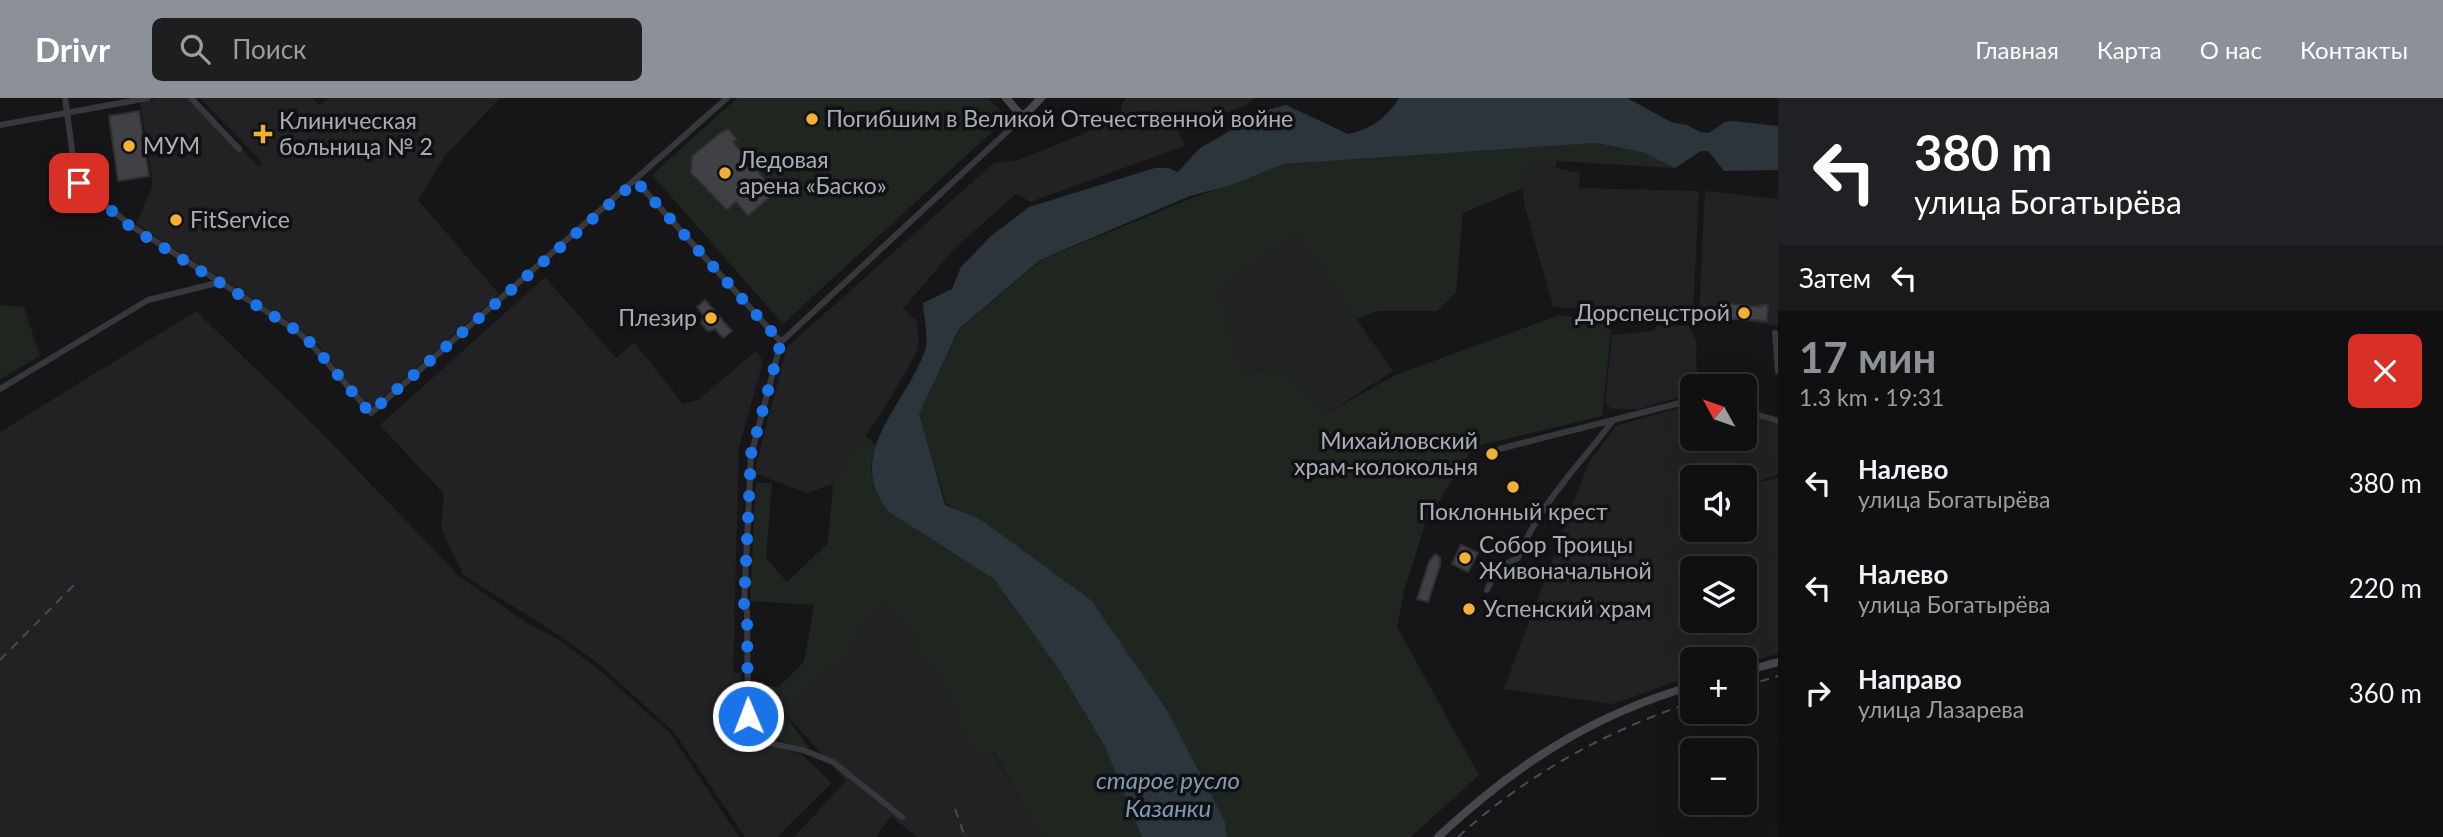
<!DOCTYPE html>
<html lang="ru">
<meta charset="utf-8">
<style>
:root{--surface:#101012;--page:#1e1e20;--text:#f1f3f6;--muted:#9c9d9f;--line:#303032;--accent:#8c9099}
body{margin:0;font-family:Lato,sans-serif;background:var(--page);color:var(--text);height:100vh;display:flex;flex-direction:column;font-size:26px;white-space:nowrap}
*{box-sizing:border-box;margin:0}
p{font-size:23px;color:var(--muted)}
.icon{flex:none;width:38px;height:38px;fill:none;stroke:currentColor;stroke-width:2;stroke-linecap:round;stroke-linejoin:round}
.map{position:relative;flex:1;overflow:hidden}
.details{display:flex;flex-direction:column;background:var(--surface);width:665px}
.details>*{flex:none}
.top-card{background:#202124;color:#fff;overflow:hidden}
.needle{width:46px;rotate:310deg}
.fabs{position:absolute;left:1680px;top:276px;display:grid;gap:14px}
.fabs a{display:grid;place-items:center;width:77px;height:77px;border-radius:10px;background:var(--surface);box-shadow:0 7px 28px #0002,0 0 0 2px var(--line);font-size:35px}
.pin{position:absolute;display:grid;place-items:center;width:60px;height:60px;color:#fff;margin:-30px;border-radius:14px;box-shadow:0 4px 10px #0006}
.me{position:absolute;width:77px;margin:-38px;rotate:359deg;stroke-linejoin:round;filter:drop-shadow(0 0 5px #0008)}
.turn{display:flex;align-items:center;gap:24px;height:147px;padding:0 21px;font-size:32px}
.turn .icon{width:91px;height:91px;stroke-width:2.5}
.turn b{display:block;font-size:49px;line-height:60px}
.then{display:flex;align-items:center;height:66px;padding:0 21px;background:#0003;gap:14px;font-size:26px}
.round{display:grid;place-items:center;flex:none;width:74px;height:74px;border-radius:10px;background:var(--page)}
.summary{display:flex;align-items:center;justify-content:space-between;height:119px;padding:0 21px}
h1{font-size:42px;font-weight:700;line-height:52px;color:var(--accent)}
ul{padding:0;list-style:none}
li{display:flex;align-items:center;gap:21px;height:105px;padding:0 21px}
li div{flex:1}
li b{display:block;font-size:26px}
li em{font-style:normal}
header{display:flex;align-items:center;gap:42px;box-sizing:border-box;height:98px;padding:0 35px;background:var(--accent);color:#fff}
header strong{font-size:33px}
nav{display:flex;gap:38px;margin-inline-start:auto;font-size:24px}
.search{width:490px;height:63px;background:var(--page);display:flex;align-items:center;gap:18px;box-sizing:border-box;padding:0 24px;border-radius:10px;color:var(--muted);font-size:26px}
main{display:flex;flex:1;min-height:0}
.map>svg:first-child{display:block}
.built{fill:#222225;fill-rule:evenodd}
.green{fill:#1e261f}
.water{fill:#2c353c}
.building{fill:#404145;stroke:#303034;stroke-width:2}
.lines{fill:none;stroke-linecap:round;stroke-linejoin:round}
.street{stroke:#37383d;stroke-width:6}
.secondary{stroke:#45474d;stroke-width:8}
.rail{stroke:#4a4c52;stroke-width:2;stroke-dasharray:9 7;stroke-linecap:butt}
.route{stroke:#1a73e8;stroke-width:12;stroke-dasharray:0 21.6}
.poi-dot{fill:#f2b134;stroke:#111113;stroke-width:2.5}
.labels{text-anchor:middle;stroke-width:7;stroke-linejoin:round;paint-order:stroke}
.poi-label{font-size:23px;fill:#a8adb8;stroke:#111113;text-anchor:start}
.water-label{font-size:24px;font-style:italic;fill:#7f9bb3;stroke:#111113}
</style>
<header>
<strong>Drivr</strong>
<div class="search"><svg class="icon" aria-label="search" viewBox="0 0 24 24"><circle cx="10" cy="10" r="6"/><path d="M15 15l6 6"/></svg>Поиск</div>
<nav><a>Главная</a><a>Карта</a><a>О нас</a><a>Контакты</a></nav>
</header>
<main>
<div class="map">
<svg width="1778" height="739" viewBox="0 0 1778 739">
<rect width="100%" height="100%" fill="#161618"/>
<path class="built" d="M159,0H195L259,69L262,64L200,0H312L320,8L329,0H500L445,58L418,102L499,196L371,310L315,244L299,230L136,126L153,87L140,5Z
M1127,0H1255L1247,7L1178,32L1184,48L1030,104L1017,95L953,152L903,211L917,223L919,250L887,306L833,386L807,395L754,375L787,249L994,65L1016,63L1120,21L1122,5Z
M1521,69L1555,70L1580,75L1579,90L1699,93L1693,216L1553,209L1524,105Z
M1705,93L1778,101V228L1699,216Z
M1296,136L1393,273L1328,315L1282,270L1243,277L1220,191Z
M545,179L616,260L634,244L683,306L698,302L756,253L763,263L739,349L733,575H741V610L746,627L757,644L801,656L832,685L777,739H745L674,634L600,567L559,537L463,477L441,430L444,396L380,327Z
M196,213L318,331L460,479L527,525L556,540L596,569L671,636L739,739H0V334Z
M1658,227L1689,228L1696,243L1697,279L1692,288V295L1640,311H1612L1605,305L1612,237L1653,233Z
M1692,306V341H1745V317L1778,326V376L1752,386L1778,380V556L1745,564V562H1692V578L1613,606L1504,591L1588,366L1616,328ZM1692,380H1745V432H1692ZM1692,471H1745V523H1692Z
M881,506L920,538L910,550L939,574L970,653H992L1041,739H917L891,718L876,739H794L846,683L781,611Z"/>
<path class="green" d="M737,0H988L1007,20L783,226L652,77Z
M1596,45L1642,54L1675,70L1557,63L1555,70L1521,69L1523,90L1463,115L1456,195L1437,213H1378L1356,221L1296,136L1220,191L1243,277L1282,270L1328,315L1395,277L1560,217L1612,223L1602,318L1473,349L1426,424L1404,493L1397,529L1479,677L1411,739H1227L1225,724L1091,502L946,405L918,317L960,231L1041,162L1185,103L1283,66Z
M0,207L24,209L40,258L0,281Z
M865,337L876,348C866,371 873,395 889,414L994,481L1058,570L1104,647L1142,739H1041L993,653H970L939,574L910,550L920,538L881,506L868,520L835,573L821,571L781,611L809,650C764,642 757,631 752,586L779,589L804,564L814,507L750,503L756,385H772L766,460L787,484L828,445L833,386Z"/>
<path class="water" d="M1399,0H1627L1671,24L1687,27L1700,34L1709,35L1725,24L1734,23L1778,28V72L1724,73L1708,53H1701L1675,70L1642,54L1596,45L1283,66L1231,87L1190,98L1040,162L959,231L919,316L945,407L981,422L1091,502L1168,614L1225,724L1227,739H1142L1104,647L1058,570L994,481L889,414C842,357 905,308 925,253C929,240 924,219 923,205L952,191L961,169L991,138L1029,109L1155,70H1168L1178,74L1200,50L1267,12L1286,7L1348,36C1371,31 1387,20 1399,0Z"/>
<path class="building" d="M139,13L149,78L118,83L109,18Z
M728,31L737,41L733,44L750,65L753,62L761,71L758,74L776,94L748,118L736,104L727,112L691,75L692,58L720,35Z
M705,202L732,233L723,240L715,231L708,233L701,225L704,218L697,209Z
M1720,205L1760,209V207H1768L1767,223L1719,220Z
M1461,447L1478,455L1468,474L1452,466Z
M1435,456L1440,459V467L1428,504L1417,501L1429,464Z"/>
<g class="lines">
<path class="street" d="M65,0L75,74L86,92L133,129L296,232L312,247L371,315L727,0
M191,0L239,51
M0,27L148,0
M636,83L781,244
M1775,235L1778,273
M781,244L751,357L744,507L747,514L748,618L757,634L774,646L803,652L833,664L902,719
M781,244L1025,17
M0,291L148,202L217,185
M1745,313L1778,323
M1499,351L1692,302
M1487,492L1497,470L1518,460C1538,408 1579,367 1612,324"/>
<path class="secondary" d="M1006,0L1019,15L1025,17L1041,0
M1745,573L1778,564
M1438,739C1514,668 1591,617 1692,588"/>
<path class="rail" d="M0,562L78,483
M1745,588L1778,578
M955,711L965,739
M1458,739C1527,676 1605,634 1692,604"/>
</g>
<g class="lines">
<path class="route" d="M79,85L132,130L296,232L313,247L370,315L636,83L781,244L751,356L744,507L747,514L748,618"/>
</g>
<g class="poi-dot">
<circle cx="812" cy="21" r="7"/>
<path d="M259.5 25.5h7v7h7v7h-7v7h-7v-7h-7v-7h7z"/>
<circle cx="129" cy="48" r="7"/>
<circle cx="725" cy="75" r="7"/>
<circle cx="176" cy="122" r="7"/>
<circle cx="1744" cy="215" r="7"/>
<circle cx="711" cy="220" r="7"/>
<circle cx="1492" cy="356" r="7"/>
<circle cx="1513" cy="389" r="7"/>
<circle cx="1465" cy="460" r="7"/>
<circle cx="1469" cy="511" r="7"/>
</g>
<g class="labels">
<g class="poi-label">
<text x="826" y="29">Погибшим в Великой Отечественной войне</text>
<text x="279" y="31">Клиническая<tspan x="279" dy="26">больница № 2</tspan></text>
<text x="143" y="56">МУМ</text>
<text x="739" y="70">Ледовая<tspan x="739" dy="26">арена «Баско»</tspan></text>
<text x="190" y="130">FitService</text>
<text x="1730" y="223" text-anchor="end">Дорспецстрой</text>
<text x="697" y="228" text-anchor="end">Плезир</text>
<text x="1478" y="351" text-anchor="end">Михайловский<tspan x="1478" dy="26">храм-колокольня</tspan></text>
<text x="1513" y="422" text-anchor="middle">Поклонный крест</text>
<text x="1479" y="455">Собор Троицы<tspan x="1479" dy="26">Живоначальной</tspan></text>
<text x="1483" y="519">Успенский храм</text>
</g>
<g class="water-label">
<text x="1168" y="691">старое русло<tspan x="1168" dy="28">Казанки</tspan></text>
</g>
</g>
</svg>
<div class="fabs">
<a><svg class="needle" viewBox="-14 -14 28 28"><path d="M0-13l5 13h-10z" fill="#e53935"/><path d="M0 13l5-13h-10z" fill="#9c9d9f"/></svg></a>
<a><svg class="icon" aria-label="sound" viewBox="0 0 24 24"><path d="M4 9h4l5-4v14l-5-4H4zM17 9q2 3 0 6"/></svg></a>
<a><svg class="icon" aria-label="layers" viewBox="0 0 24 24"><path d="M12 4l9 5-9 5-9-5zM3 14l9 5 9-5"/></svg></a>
<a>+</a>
<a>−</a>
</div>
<div class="pin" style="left:79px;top:85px;background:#d93025"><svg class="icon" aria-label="arrive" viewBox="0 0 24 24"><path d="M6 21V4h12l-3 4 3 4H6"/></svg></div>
<svg class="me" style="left:748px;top:618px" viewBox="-20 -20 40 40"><circle r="17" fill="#1a73e8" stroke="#fff" stroke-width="3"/><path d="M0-11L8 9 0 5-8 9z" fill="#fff"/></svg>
</div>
<section class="details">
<div class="top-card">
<div class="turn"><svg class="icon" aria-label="left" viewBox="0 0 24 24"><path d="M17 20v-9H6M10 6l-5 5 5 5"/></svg><div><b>380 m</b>улица Богатырёва</div></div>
<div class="then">Затем<svg class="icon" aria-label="left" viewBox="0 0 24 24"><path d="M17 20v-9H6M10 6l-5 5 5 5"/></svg></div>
</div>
<div class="summary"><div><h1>17 мин</h1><p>1.3 km · 19:31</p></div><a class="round" style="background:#d93025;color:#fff"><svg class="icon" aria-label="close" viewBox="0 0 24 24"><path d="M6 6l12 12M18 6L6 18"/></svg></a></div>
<ul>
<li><svg class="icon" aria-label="left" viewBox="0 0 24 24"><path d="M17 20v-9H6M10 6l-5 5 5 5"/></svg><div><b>Налево</b><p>улица Богатырёва</p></div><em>380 m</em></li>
<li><svg class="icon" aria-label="left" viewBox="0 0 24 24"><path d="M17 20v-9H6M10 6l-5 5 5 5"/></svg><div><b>Налево</b><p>улица Богатырёва</p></div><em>220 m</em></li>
<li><svg class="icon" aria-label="right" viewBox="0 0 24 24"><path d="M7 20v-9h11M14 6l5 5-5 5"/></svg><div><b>Направо</b><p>улица Лазарева</p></div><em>360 m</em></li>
</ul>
</section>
</main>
